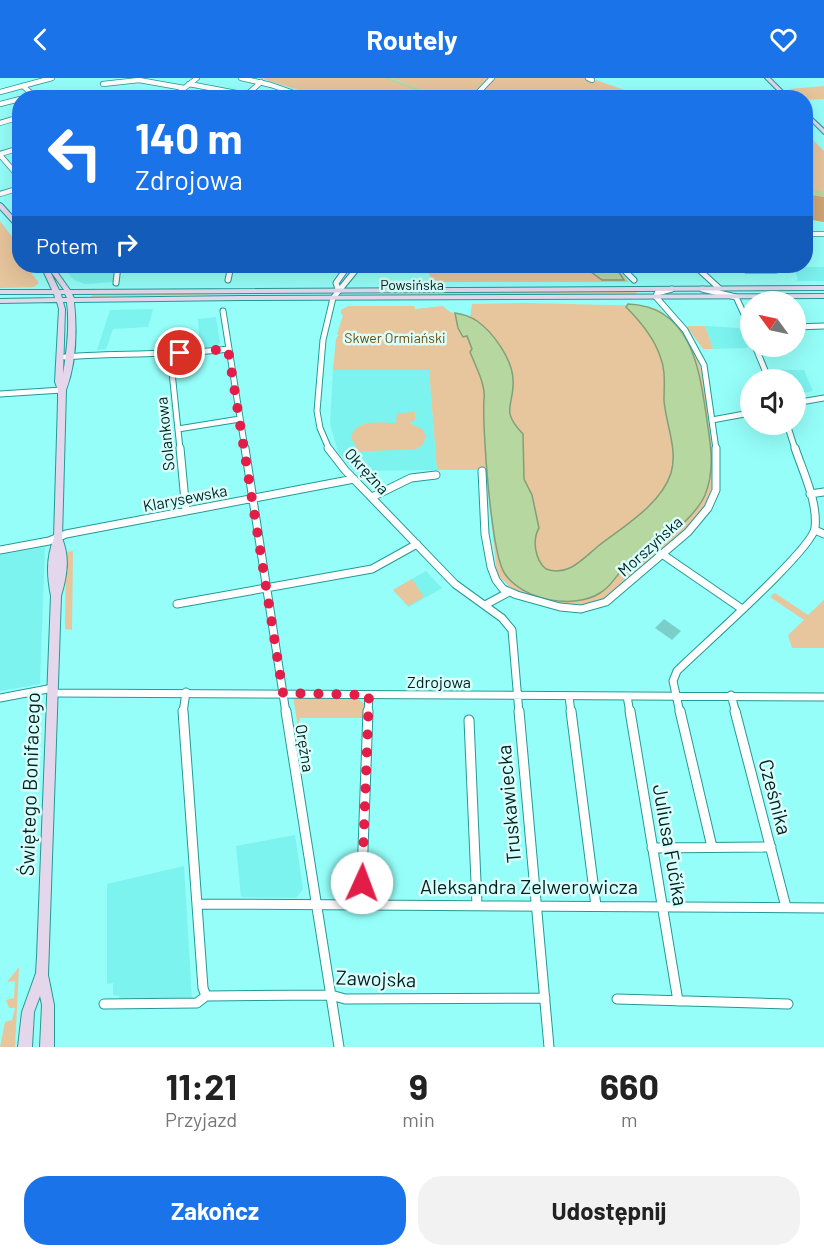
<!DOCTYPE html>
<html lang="pl">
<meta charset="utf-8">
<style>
:root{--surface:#fff;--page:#f2f2f2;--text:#222;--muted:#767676;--accent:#1a73e8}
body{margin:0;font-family:Barlow,sans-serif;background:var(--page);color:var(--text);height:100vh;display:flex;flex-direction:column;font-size:22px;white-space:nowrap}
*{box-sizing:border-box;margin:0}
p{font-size:20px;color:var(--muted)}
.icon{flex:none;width:33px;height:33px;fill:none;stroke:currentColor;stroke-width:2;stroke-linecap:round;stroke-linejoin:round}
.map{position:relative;height:969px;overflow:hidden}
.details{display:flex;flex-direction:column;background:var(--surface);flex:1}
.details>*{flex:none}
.hud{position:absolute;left:12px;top:12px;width:801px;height:183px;border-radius:24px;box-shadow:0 6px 24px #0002;background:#1a73e8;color:#fff;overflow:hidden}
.needle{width:39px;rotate:303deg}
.controls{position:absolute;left:740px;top:213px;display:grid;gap:12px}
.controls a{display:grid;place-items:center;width:66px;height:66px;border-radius:50%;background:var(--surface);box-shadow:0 6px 24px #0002;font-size:30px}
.pin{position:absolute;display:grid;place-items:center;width:51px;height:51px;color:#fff;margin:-26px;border:3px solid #fff;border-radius:50%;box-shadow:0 2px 6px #0007}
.me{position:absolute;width:66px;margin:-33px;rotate:2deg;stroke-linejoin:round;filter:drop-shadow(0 0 4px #0008)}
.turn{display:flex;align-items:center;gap:21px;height:126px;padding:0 24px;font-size:27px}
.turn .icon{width:78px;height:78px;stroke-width:2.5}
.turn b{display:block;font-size:42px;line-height:51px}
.then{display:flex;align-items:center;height:57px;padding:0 24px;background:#0003;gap:12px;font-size:22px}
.eta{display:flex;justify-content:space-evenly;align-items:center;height:102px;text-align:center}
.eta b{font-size:36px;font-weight:700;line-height:42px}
.action{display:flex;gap:12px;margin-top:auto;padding:12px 24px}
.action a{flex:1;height:69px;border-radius:24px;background:var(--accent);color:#fff;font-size:24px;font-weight:700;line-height:69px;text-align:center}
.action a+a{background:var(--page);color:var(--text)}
header{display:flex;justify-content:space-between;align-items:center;height:78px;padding:0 24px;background:var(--accent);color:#fff;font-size:27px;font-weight:700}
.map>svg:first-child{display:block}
.built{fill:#7cf3ef}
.green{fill:#e7c59d}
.forest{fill:#cfa674}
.water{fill:#b7d7a0;stroke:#80a079;stroke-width:1.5}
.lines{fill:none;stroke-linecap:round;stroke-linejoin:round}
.canal{fill:#b7d7a0;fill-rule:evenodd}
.building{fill:#7bcfcb}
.street-far3-casing{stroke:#249996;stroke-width:6}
.street-far2-casing{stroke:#249996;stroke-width:7}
.street-far1-casing{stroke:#249996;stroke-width:9}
.street-casing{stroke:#249996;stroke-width:11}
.secondary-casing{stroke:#249996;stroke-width:2}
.street-far3{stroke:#fff;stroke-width:4.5}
.street-far2{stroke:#fff;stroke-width:5}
.street-far1{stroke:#fff;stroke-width:7}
.street{stroke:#fff;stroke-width:9}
.secondary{fill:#e4d7ec;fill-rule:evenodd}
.route{stroke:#e11d48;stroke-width:10;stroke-dasharray:0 18}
.labels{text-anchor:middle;stroke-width:5;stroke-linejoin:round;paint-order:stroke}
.far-street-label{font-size:14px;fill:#001f1e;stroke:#d9fffc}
.far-park-label{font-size:14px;fill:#714a0b;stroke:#d9fffc}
.street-label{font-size:16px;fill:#001f1e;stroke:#d9fffc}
.near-street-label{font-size:20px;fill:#001f1e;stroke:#d9fffc}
</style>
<header><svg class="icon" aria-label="back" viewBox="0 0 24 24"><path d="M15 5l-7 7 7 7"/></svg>Routely<svg class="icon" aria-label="heart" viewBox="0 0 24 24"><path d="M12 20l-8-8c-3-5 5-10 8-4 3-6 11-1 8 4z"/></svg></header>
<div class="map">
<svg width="824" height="969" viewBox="0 0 824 969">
<rect width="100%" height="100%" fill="#95fef9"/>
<path class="built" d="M62,188H115L113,204L85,206L74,202Z
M792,189H824V203H796L798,200Z
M153,231L148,249L113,251L106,271L97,272L110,232Z
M216,239L220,265L215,269L200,270L198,241Z
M705,248L739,250L748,270L713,271Z
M429,291L437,392L354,393L338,374L330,346L333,292Z
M773,292H804L813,313L795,317V302L777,301Z
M45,469L40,606L0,613V477Z
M426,493L442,510L409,529L393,512Z
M295,757L303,811L296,820L241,819L236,768Z
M184,788L192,922H119V918L113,917V905L107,906V806Z"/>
<path class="green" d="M260,0H489C461,36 426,13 391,0L390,2L438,19H321Z
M494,0H584L593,3L596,2L644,19L477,20Z
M824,8V21L806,22V20L797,19L789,11Z
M806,55L824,73V119L806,116Z
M0,143L19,168L20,188H26L39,205L34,209L0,210Z
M425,188H615L629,204H433Z
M515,213H636L637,216L363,217Z
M310,214L91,219L92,217Z
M529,225L647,228L660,232L675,247L677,246C702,278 705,301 708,340C710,360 716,385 713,405C709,442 641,491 612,515L600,523L571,529L512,511L497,496L486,392H437L429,292H333L336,261L339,257L337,256L343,237L341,236V232L348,228H414L415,231L443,228L450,234L470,240L472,226Z
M689,248H705L713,271H703L687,249Z
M415,334V342L409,345L422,351L426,358L423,366L417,371L347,374V370H357L351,360C355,340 381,345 396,345L397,335Z
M73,473L72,552L65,551L66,474Z
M412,501L424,519L408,528L393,512Z
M775,515L808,537L824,522V570H792L788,557L804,542L770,519Z
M293,619L358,621L364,626L363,640H300L298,649Z
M19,889L15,969H0L5,944L12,942L15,930H9L6,922L14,920L15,903L7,904Z"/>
<path class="forest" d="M806,116L824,119V144L806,141Z"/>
<path class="water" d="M583,188H615L624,202H602Z
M628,226C690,228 699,288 706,336C710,363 716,390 705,417C695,440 658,468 637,482C633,485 629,486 625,489C616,497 611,509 600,515C573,532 523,522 505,496C491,477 482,348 484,321C486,307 475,287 470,274L472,271L467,258L463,259L458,250L455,235C462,236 471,239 477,243C493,254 512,281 513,301C515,328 499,331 523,356L524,401L532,417L539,450C532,462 535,482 546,491C567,499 582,482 597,469C621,450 661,427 671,395C678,372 666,346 664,323C664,307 666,292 660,278C654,260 639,242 626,229Z"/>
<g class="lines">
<path class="canal" d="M384,0H390L444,20H436Z
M806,111L824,114V118L806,115Z"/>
</g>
<path class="building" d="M664,541L681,553L672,562L655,550Z"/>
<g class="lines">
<defs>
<path id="street-far3" d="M241,0L271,7L308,20
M588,0L592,2
M103,6L139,2L184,10
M189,6L247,17
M23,8L32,16L25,20
M0,14L52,0
M91,20L108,17L121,20
M172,20L197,0
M243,20L261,4
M473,20L492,0
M0,26L20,21
M0,45L20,39
M0,76L20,70
M0,77L20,100
M0,116L20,110
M806,156H824"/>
<path id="street-far2" d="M620,188L634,202
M695,188L719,210
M735,188L746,192H776
M228,202L231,188
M116,205L118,188
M338,211L336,205L348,188
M672,211L657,215L656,219L685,252L704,287L716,371
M702,211L736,219L750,249V256
M223,233L245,371
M795,249L824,248
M755,268L769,302
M170,275L180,371
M65,279C119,274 174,278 228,271
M0,316L62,312
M795,325L824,320
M712,342L750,335
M787,346L795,371
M178,351L240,341
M329,371L320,350L317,333L323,262L333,220L359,188"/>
<path id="street-far1" d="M180,370L186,433
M245,370L286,635
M328,370L345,392L455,506L502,540L512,552L519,635
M482,393L485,456L491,489L496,502L503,511L517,517L560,529L581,531L606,524L688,454L708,430L716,412V370
M810,416L824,414
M372,419L411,400L436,397
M815,452L824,456
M0,472L49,463L66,456L354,401
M662,476L742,531
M177,526L372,491L417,466
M485,527L509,514
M53,615L824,619
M731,617L736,635
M569,618L571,635
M627,618L630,635
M0,620L53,610
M183,635L186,614
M368,635L369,617
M680,635L673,603L677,593C699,571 812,472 815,450C818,424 803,394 795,370"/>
<path id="street" d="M183,633L203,910L206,918L331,917L345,921L545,920
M286,633L339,969
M519,633L549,969
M571,633L596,828
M630,633L678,923
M680,633L712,769
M735,633L786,829
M469,642L477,827
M652,770L771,769
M198,826L824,830
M361,826L368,633
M617,921L788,926
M104,926L197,925L206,918"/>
<path id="secondary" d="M765,0H770L790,20H785Z
M806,34L824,51V56L806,38Z
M0,125L2,126L20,146V153L0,131Z
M41,188H53L70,212L824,208V212L72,216L74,220L242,218L824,216V220L242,222L74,224C77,252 76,286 66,312L62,460C70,480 67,498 61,518L48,897L54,927V969H40L42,927L40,918L34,934L32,969H18L22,934L36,895L37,879L51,518C47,498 46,480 54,460L58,323V312L55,304L59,231L57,224L0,225V221L55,220L54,216H0V212H52ZM49,191L64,212H59ZM61,216H65L67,220H62ZM63,224H67C70,248 67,273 63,296L65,231Z"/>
</defs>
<use href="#street-far3" class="street-far3-casing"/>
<use href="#street-far2" class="street-far2-casing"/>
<use href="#street-far1" class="street-far1-casing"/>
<use href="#street" class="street-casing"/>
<use href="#secondary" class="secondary-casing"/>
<use href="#street-far3" class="street-far3"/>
<use href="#street-far2" class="street-far2"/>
<use href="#street-far1" class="street-far1"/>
<use href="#street" class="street"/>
<use href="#secondary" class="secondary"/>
</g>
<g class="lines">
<path class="route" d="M180,275L228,271L283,615L369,617L362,805"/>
</g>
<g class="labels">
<g class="far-street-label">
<text x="412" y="212">Powsińska</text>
</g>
<g class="far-park-label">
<text x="395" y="265">Skwer Ormiański</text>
</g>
<g class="street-label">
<text transform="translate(165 356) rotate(-96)" y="6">Solankowa</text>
<text transform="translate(367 393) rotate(47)" y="6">Okrężna</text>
<text transform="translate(185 420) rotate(-11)" y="6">Klarysewska</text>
<text transform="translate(650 468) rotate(-42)" y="6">Morszyńska</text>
<text x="439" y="610">Zdrojowa</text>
<text transform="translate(305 670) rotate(81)" y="6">Orężna</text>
</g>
<g class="near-street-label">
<text transform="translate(30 706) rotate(-88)" y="7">Świętego Bonifacego</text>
<text transform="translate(775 719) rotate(75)" y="7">Cześnika</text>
<text transform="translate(509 726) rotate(-95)" y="7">Truskawiecka</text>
<text transform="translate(670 767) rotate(80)" y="7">Juliusa Fučíka</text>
<text x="529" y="816">Aleksandra Zelwerowicza</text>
<text transform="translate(376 901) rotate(2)" y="7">Zawojska</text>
</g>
</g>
</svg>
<div class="controls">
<a><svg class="needle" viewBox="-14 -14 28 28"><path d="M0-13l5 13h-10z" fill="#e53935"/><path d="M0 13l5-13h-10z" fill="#767676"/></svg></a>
<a><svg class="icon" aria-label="sound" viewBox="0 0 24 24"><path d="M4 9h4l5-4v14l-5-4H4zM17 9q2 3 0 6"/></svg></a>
</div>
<div class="pin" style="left:180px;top:275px;background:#d93025"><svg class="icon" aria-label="arrive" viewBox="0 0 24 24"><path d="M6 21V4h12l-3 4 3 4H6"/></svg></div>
<svg class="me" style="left:362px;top:805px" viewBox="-20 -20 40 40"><circle r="19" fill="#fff"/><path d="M0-13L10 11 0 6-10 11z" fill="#e11d48"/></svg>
<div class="hud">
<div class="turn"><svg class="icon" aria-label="left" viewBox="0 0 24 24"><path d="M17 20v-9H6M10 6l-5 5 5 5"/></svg><div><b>140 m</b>Zdrojowa</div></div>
<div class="then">Potem<svg class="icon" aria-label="right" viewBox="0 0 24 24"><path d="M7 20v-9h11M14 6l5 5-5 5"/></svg></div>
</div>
</div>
<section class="details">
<div class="eta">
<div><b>11:21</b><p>Przyjazd</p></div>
<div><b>9</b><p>min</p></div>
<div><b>660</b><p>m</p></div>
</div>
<div class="action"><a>Zakończ</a><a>Udostępnij</a></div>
</section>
